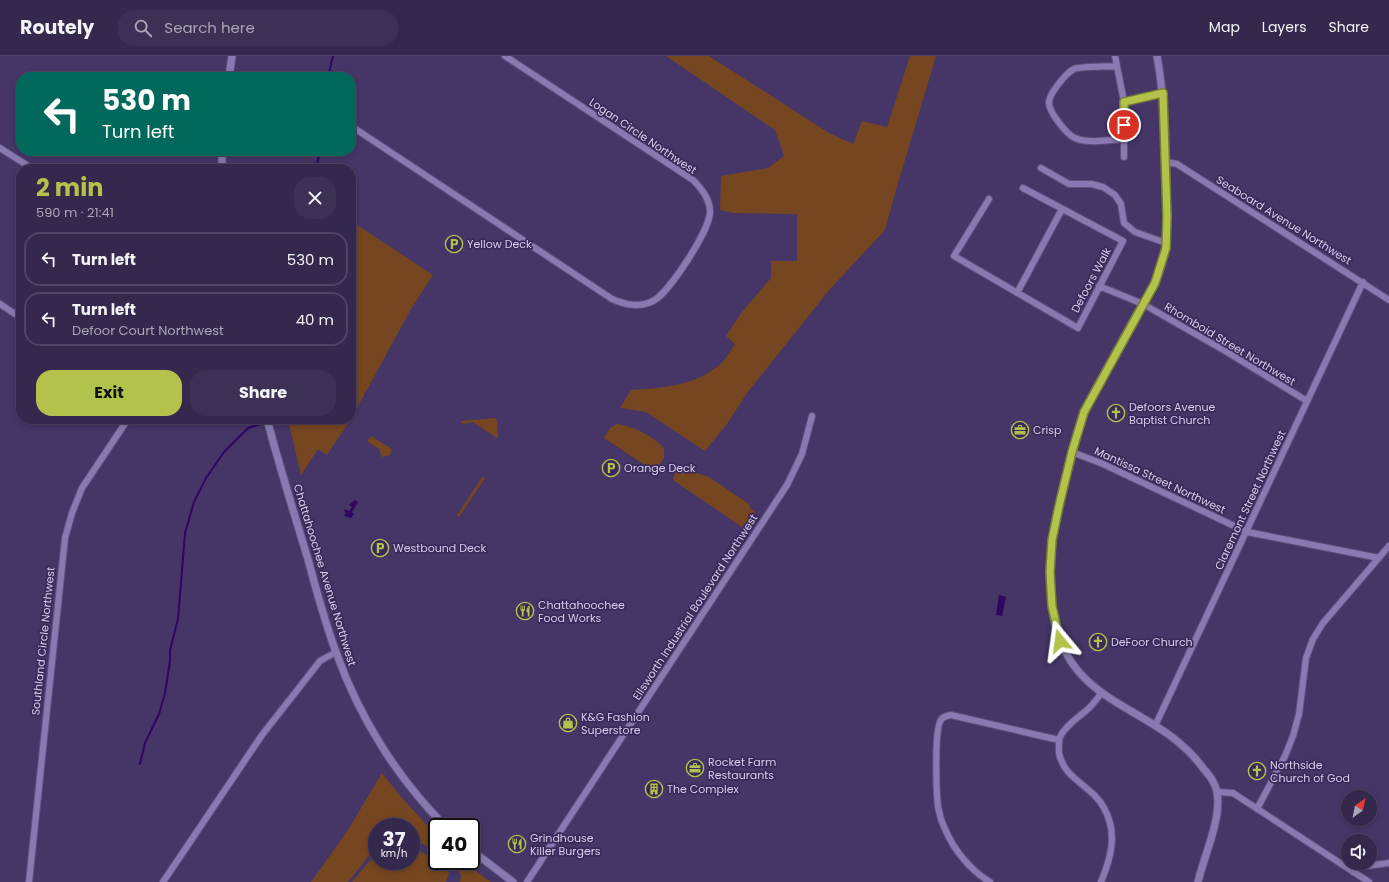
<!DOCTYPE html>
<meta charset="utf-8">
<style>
:root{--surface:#34284d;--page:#3c3054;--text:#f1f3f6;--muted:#a9a6b6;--line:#4e4465;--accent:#b3c24b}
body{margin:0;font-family:Poppins,sans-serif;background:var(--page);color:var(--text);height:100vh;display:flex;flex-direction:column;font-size:15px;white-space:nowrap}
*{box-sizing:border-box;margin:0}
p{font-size:13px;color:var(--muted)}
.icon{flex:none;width:22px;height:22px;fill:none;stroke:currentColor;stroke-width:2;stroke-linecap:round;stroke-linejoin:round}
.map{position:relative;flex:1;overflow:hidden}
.panel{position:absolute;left:16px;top:108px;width:340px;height:260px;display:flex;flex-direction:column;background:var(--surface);border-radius:16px;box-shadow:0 2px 6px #0003,0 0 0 1px var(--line)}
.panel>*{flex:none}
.banner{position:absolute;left:16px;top:16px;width:340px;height:84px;border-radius:16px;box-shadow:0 2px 6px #0003,0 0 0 1px var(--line);background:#00695c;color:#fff;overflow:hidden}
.needle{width:26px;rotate:33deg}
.controls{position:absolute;left:1341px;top:734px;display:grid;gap:8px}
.controls a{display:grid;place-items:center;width:36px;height:36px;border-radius:50%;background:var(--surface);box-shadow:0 2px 6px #0003,0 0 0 1px var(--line);font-size:20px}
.speed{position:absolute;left:368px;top:762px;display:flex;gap:8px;font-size:20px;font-weight:700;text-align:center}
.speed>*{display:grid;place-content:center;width:52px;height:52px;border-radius:50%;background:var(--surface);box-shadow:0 2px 6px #0003,0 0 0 1px var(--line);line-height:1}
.speed small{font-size:10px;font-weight:400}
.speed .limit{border:2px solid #111;border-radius:6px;background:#fff;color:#111}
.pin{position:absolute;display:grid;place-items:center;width:34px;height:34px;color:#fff;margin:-17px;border:2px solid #fff;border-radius:50%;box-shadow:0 1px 4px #0007}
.me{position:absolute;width:44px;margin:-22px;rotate:344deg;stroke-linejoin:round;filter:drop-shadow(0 0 3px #0008)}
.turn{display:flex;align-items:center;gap:14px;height:84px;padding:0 20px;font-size:18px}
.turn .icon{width:52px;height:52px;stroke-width:2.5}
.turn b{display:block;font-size:28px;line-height:34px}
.round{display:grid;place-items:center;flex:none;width:42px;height:42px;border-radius:16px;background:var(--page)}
.headline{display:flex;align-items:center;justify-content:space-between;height:68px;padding:0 20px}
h1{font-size:24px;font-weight:700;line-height:30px;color:var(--accent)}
.button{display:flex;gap:8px;margin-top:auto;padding:8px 20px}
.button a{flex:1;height:46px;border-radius:16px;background:var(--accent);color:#111;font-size:16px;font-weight:700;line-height:46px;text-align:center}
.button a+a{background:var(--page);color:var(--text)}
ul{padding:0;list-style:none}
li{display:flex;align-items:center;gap:12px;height:54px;margin:0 8px 6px;padding:0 12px;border:2px solid var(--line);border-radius:16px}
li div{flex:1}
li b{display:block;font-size:15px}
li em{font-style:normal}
header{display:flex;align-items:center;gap:24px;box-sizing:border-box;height:56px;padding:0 20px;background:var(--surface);border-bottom:1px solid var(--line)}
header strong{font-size:19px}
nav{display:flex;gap:22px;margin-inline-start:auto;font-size:14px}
.search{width:280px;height:36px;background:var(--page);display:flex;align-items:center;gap:10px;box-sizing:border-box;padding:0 14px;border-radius:16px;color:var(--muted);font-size:15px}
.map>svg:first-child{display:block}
.green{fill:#764620}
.water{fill:#2f075e}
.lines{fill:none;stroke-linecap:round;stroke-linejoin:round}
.stream{stroke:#2f075e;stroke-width:2}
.minor-casing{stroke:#5e517b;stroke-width:8}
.tertiary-casing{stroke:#5e517b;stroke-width:9}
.minor{stroke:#887ab1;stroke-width:6}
.tertiary{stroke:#887ab1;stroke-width:7}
.route-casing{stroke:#747e31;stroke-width:10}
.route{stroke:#b3c24b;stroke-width:7}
.labels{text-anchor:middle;stroke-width:3.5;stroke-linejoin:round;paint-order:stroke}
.street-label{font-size:11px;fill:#d4cdeb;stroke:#3b2b5c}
.poi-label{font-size:11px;fill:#d4cdeb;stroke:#3b2b5c;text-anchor:start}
</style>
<header>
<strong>Routely</strong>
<div class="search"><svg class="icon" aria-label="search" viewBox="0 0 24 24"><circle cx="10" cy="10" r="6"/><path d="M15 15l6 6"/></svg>Search here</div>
<nav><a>Map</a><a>Layers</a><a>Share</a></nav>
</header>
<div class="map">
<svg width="1389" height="826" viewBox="0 0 1389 826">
<rect width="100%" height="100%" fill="#453667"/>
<path class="green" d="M666,0H709L829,77L853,88L862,65L887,71L910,0H936L894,141L885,174L830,233L747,337L727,368L705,395L646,356L620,352L631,334C663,332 693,330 718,310C725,305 730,295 735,288L726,280L742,256L771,222V205H797V158L734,157L720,154L721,120L768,112L784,100L775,74Z
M351,165L433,219L411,253L351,363Z
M495,362L497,365L498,383L473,366L462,368L461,365Z
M288,363H351L327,399L318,393L301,419Z
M617,368C633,370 653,380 664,392V402L655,416L604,382L610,372Z
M371,380L392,393L390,399L382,401L379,393L367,385Z
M684,413L709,421L749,448L750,452L755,456L745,473L673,424L676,414Z
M482,421L485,422L459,461L457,459Z
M382,717L402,742L437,780V794L411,783V771H377L376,791L348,826H311L348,774Z
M411,790L436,804L449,817L446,826H352L377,796V805H411Z
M449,805H462L491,826H460L461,819Z"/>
<path class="water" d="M355,444L358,446L352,456L354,458L351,462L344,460L346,457L344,455L345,453L349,455L352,451L349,449Z
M999,539L1006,541L1002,560L996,559Z"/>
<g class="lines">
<path class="stream" d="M328,21L333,0
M316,113L320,95
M140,708L145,687L159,658L165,637L170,605V594L178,563L185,477L194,446L206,422L224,396L248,372L278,363L302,365L306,363"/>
<defs>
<path id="minor" d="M1115,0L1124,46V101
M1117,10C1108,11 1082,10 1074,13C1066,17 1049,38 1049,46C1048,55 1067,79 1075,82C1088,88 1110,84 1124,83
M1124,46L1163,37
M351,70L612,243C626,249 639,252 653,245C669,237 710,174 710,156C710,143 702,133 693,124L505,0
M0,92L33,113
M1166,106L1177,108L1389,244
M1041,112L1069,128H1091L1103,131L1115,139L1121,148L1124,167L1135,176L1166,187
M989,143L954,200L1078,272L1123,185L1023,132
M1099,230L1143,248L1227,296L1307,345
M1017,237L1062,153
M0,248L21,262
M1072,396L1103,408L1247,476L1379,502
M1155,670L1363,226
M1217,736L1233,737L1369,826
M1257,753L1285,700L1293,680L1299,658L1306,602L1313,583L1323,567L1389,490
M1353,816L1359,811L1389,807
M29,826L65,482L72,457L82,432L128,363
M163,826L262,679L320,605L336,596
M527,826L787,429L802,398L812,360
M990,826C970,814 954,794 945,773C942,767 940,761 939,755C936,743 934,673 941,664C943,660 947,660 951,659L1059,684
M1101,826C1111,802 1118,777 1104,752C1092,729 1064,724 1059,697C1059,691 1058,684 1061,679C1068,667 1081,660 1090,651C1094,647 1098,641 1102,637"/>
<path id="tertiary" d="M1157,0C1165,45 1166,89 1166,134C1167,157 1169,181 1163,204C1158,224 1147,241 1137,258C1122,285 1107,312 1092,340C1081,360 1076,383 1070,406C1057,454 1045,502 1052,552C1066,654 1154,645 1203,712C1209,719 1215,726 1217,736C1222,762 1204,800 1198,826
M229,21L232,0
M222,113V95
M267,363C279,409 293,454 307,500C316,532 324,564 336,596C359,661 397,722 446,771
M471,794L513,826"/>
</defs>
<use href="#minor" class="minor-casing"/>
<use href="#tertiary" class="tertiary-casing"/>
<use href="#minor" class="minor"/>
<use href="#tertiary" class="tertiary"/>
</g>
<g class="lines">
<defs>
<path id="route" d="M1060,585L1052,550L1050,516L1052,484L1059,450L1072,396L1084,356L1155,227L1166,192L1167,161L1163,37L1124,46V69"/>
</defs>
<use href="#route" class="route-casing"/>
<use href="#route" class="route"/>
</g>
<defs>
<symbol id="parking-ring" viewBox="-11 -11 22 22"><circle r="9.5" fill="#3b2b5c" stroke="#b3c24b" stroke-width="1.5"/><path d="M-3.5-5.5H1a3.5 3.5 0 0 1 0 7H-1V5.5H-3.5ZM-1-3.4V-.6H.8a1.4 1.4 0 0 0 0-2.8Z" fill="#b3c24b"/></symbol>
<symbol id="church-ring" viewBox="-11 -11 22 22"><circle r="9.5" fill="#3b2b5c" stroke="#b3c24b" stroke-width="1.5"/><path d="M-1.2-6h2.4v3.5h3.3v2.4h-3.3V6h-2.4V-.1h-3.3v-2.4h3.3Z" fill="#b3c24b"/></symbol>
<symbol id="office-ring" viewBox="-11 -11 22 22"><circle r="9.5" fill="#3b2b5c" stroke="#b3c24b" stroke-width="1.5"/><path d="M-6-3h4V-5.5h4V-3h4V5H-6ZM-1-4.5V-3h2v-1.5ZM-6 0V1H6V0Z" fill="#b3c24b"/></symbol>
<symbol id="restaurant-ring" viewBox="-11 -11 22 22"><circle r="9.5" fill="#3b2b5c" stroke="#b3c24b" stroke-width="1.5"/><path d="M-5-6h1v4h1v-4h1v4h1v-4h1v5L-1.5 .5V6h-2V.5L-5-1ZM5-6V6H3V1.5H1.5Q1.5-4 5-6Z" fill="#b3c24b"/></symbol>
<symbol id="shop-ring" viewBox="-11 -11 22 22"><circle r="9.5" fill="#3b2b5c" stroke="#b3c24b" stroke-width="1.5"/><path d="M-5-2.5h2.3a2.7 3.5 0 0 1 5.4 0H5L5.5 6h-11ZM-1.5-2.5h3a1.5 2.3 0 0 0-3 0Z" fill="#b3c24b"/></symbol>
<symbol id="building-ring" viewBox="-11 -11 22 22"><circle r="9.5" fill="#3b2b5c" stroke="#b3c24b" stroke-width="1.5"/><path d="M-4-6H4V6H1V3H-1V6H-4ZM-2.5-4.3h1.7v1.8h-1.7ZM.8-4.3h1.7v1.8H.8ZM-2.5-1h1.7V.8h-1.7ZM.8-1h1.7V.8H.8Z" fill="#b3c24b"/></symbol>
</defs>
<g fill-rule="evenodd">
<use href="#parking-ring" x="444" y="178" width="20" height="20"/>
<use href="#church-ring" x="1106" y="347" width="20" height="20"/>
<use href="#office-ring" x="1010" y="364" width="20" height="20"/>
<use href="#parking-ring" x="601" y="402" width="20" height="20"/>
<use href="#parking-ring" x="370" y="482" width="20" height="20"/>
<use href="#restaurant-ring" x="515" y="545" width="20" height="20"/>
<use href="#church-ring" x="1088" y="576" width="20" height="20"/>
<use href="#shop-ring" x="558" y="657" width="20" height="20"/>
<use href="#office-ring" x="685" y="702" width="20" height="20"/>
<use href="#church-ring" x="1247" y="705" width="20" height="20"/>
<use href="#building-ring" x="644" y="723" width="20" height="20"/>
<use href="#restaurant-ring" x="507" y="778" width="20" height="20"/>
</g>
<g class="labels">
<g class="street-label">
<text transform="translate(643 80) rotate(34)" y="4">Logan Circle Northwest</text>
<text transform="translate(1284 164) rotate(32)" y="4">Seaboard Avenue Northwest</text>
<text transform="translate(1091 224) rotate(-62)" y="4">Defoors Walk</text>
<text transform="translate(1230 288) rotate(31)" y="4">Rhomboid Street Northwest</text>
<text transform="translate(1160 424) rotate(25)" y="4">Mantissa Street Northwest</text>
<text transform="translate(1250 444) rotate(-65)" y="4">Claremont Street Northwest</text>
<text transform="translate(325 519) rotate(73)" y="4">Chattahoochee Avenue Northwest</text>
<text transform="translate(695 551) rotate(-57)" y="4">Ellsworth Industrial Boulevard Northwest</text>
<text transform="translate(43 585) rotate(-84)" y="4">Southland Circle Northwest</text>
</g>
<g class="poi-label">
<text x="467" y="192">Yellow Deck</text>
<text x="1129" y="355">Defoors Avenue<tspan x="1129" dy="13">Baptist Church</tspan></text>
<text x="1033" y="378">Crisp</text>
<text x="624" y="416">Orange Deck</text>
<text x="393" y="496">Westbound Deck</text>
<text x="538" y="553">Chattahoochee<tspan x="538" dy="13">Food Works</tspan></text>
<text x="1111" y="590">DeFoor Church</text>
<text x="581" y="665">K&amp;G Fashion<tspan x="581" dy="13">Superstore</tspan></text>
<text x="708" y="710">Rocket Farm<tspan x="708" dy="13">Restaurants</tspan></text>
<text x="1270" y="713">Northside<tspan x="1270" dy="13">Church of God</tspan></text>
<text x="667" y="737">The Complex</text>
<text x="530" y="786">Grindhouse<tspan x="530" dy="13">Killer Burgers</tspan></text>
</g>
</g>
</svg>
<div class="controls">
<a><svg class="needle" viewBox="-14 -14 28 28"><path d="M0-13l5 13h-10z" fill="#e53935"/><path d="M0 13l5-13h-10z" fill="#a9a6b6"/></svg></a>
<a><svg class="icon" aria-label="sound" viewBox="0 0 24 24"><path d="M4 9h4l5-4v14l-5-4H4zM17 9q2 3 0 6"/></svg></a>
</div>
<div class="speed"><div>37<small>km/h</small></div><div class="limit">40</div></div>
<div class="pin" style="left:1124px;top:69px;background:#d93025"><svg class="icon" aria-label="arrive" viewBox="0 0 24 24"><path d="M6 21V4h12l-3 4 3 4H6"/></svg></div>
<svg class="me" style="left:1060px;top:585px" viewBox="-20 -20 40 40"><path d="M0-17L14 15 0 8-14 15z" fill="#b3c24b" stroke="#fff" stroke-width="4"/></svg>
<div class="banner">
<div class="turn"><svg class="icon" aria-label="left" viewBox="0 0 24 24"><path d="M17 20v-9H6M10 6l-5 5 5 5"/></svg><div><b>530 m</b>Turn left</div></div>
</div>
<section class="panel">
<div class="headline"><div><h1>2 min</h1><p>590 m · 21:41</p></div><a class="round"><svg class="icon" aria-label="close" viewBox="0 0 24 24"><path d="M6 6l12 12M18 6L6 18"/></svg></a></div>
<ul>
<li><svg class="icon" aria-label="left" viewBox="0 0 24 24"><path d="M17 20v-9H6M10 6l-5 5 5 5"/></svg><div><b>Turn left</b></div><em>530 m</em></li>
<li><svg class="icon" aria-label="left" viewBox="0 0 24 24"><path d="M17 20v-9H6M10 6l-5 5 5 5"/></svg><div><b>Turn left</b><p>Defoor Court Northwest</p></div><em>40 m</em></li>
</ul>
<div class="button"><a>Exit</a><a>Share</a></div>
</section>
</div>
